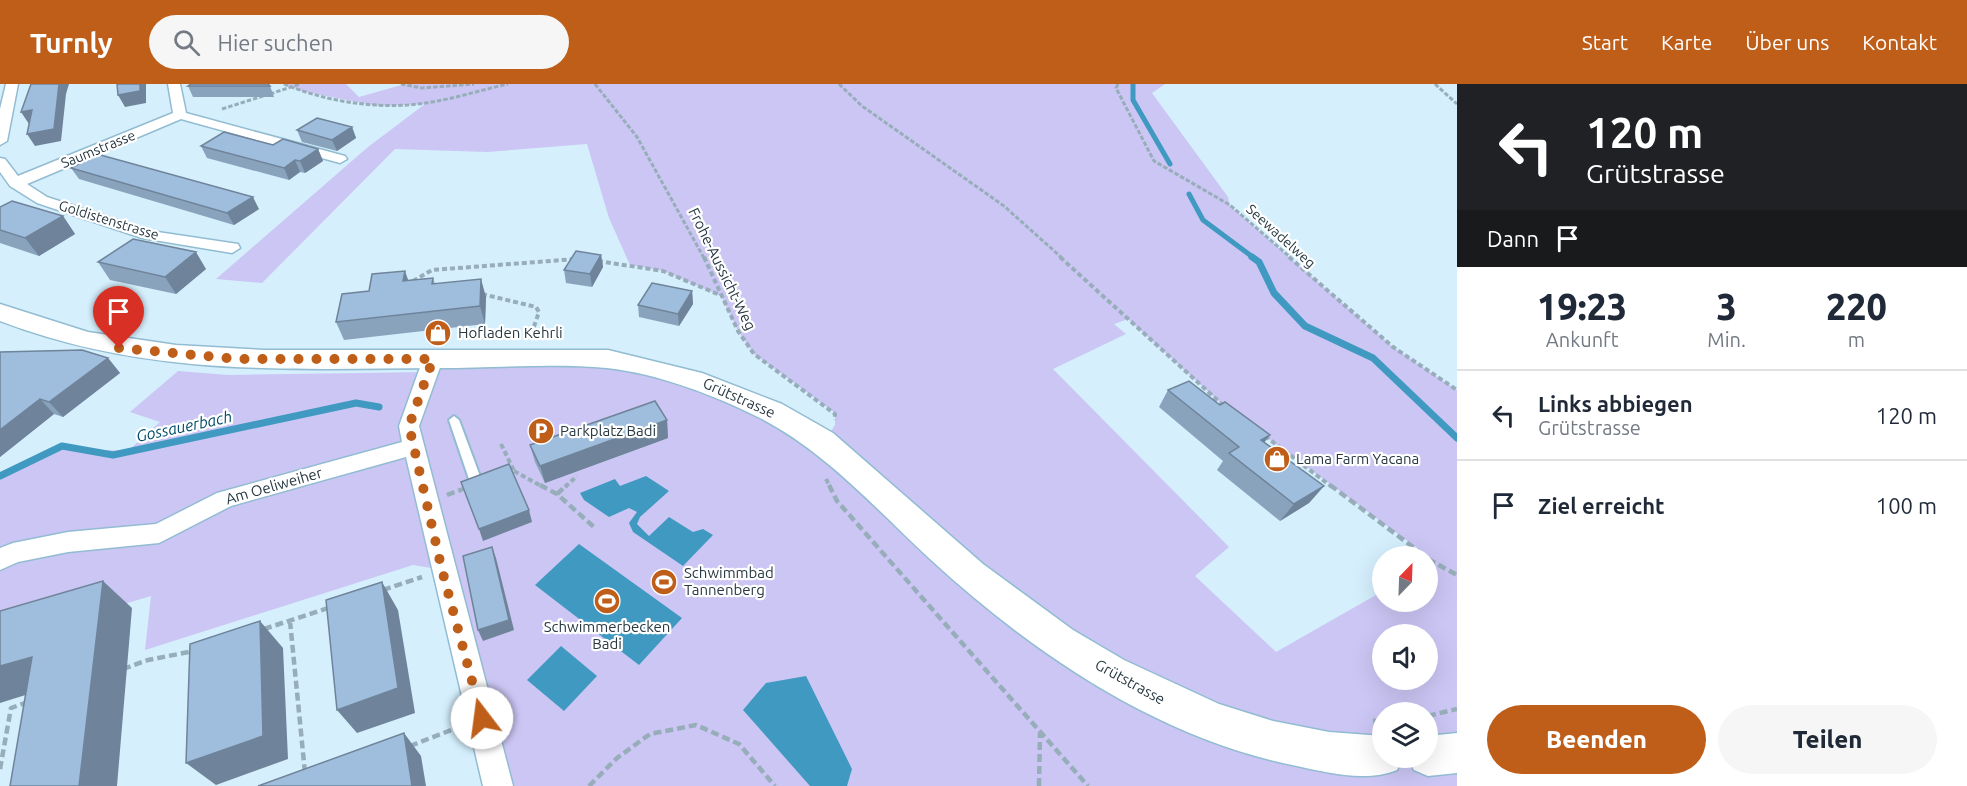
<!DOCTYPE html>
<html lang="de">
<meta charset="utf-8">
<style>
:root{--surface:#fff;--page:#f6f6f7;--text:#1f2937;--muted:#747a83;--line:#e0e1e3;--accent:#be5e19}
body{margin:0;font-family:Ubuntu,sans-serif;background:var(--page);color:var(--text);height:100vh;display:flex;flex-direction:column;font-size:22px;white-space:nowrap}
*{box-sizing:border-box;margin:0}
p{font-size:20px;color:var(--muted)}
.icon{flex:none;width:33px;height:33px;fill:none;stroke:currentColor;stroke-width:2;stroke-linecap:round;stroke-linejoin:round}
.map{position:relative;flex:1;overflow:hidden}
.drawer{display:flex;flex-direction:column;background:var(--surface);width:510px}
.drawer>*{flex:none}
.hud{background:#202124;color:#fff;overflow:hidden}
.needle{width:39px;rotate:23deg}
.fabs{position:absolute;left:1372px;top:462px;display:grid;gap:12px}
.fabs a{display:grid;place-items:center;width:66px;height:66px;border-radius:50%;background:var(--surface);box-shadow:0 6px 24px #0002;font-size:30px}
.pin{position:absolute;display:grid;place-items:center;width:51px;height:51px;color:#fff;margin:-62px -26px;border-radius:50% 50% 50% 0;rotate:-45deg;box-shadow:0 0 6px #0007}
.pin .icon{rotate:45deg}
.me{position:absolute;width:66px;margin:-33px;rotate:345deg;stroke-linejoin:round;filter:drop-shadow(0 0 4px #0008)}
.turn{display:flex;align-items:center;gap:21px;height:126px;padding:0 30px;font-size:27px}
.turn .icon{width:78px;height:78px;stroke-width:2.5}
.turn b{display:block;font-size:42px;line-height:51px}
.then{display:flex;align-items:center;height:57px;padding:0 30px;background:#0003;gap:12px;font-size:22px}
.eta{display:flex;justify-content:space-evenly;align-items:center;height:102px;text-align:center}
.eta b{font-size:36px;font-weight:800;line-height:42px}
.primary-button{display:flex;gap:12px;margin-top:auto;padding:12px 30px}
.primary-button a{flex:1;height:69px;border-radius:36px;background:var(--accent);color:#fff;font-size:24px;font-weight:800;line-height:69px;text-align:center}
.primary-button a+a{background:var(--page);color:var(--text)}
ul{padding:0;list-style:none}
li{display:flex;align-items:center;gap:18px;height:90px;padding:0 30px;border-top:2px solid var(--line)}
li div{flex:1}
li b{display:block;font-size:22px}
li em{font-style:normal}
header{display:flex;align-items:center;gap:36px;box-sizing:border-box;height:84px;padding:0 30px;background:var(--accent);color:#fff}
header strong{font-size:28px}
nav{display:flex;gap:33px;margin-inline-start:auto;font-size:21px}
.search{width:420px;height:54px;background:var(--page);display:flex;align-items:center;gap:15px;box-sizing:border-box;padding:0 21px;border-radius:33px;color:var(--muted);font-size:22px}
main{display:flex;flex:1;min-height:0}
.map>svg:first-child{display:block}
.green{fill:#cbc6f4;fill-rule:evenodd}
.water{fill:#4099c0}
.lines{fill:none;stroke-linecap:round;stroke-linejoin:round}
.stream-far1{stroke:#4099c0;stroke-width:5}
.stream{stroke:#4099c0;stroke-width:7}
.service-casing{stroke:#92bcd2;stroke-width:4}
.minor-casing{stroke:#92bcd2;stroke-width:3}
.secondary-casing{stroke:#92bcd2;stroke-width:3}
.path-far2{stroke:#97aeba;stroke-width:3;stroke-dasharray:4.5 2;stroke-linecap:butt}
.path-far1{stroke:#97aeba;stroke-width:4;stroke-dasharray:5 3;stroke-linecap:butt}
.path{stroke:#97aeba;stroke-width:4.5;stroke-dasharray:8 4;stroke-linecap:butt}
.service{fill:#fff;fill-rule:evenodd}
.minor{fill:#fff;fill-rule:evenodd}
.secondary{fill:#fff;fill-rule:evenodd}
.wall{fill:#89a3bd}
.shaded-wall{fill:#6f849a}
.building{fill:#9fbddc;stroke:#6f849a;stroke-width:1.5}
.route{stroke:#be5e19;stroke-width:10;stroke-dasharray:0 18}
.labels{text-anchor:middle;stroke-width:4.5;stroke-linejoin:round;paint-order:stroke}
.far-street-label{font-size:14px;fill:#283942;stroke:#fff}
.street-label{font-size:15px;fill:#283942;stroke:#fff}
.poi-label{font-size:15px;fill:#283942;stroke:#fff;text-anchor:start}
.water-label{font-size:16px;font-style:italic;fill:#004d69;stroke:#fff}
</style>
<header>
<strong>Turnly</strong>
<div class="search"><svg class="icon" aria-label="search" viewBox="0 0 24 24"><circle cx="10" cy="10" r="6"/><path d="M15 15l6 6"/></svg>Hier suchen</div>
<nav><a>Start</a><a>Karte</a><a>Über uns</a><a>Kontakt</a></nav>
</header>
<main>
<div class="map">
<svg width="1457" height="702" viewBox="0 0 1457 702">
<rect width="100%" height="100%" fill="#d5effd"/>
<path class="green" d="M284,0H346L359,13L405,0H1165L1152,9L1228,113L1230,122L1393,263L1457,306V702H498L443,486L413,481L145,566L151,512L0,557V392L53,364L128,367L160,338L130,328L178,287L228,291L428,288L433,275L666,286L824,358L835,341V329L754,270L738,247L721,212L663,187L630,181L609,134L587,60L487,68L395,65L262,199L216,195L368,63L425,20L378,22L301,7ZM1128,235L1225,323L1428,472L1432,478L1428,481V518H1383V507L1276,568L1195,492L1229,463L1053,285L1126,250L1114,240ZM1383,550H1428V596H1383ZM1383,628H1428V674H1383Z"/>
<path class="water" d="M646,392L669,407L640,433L637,440L649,452L669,433L693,448L703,445L713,451L683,482L633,448L629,439L637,428L629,424L609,433L584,416L580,409L615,395L620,402Z
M579,460L682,534L639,581L535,501Z
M561,562L597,592L564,627L527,596Z
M806,592L852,685L847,702H810L743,626L766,599Z"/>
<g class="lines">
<path class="stream-far1" d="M1133,0V16L1170,80
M1189,110L1203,136L1254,174"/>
<path class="stream" d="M1252,173L1259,178L1274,209L1305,242L1373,274L1457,354
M0,392L62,362L113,371L356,319L379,323"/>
<defs>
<path id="service" d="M454,332L459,336L481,395L479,398H471L469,395L449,336Z"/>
<path id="minor" d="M6,0H18L7,57L0,61V25Z
M168,0H180L186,29L345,72L347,75L340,79L181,35L27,100L47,113L151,147L238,160L240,164L232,169L142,154L37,119L10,102L0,88V74L5,75L18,92L173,29Z
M433,268L440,270L443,275L419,342L513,702H483L406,373L231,422L159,459L68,468L18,478L0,486V464L13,459L68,448L156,440L217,409L402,358L399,342L423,275L426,270Z"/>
<path id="secondary" d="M0,220L88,248L176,261L265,266H608L702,289L782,320L833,349L983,480L1073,546L1124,576L1219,620L1273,637L1329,648L1383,652V674H1403L1397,686C1366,699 1325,688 1292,681C1156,653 1031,568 930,475C876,425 826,368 760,334C714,311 659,290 607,284C554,279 493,284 439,284C286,285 146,293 0,237Z
M1457,649V689L1428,692L1414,686L1408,674H1428V652Z"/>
</defs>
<use href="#service" class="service-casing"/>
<use href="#minor" class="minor-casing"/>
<use href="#secondary" class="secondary-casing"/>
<path class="path-far2" d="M284,0C327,18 380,26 426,19C453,15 481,6 508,0
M401,0L422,4L474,0
M595,0L637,53L704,174
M839,0L862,22L1004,122L1062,174
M1118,0L1116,4L1154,77L1230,121L1291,174
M1435,0L1457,20
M270,10L300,0
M222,25L263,12"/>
<path class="path-far1" d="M704,173L738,247L754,270L835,330V336
M1060,173L1225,323
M1289,173L1393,263L1457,306
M598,177L663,187L720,211
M413,197L432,186L576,175
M482,210L536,223L539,228L530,254
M1265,352L1332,403
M501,360L514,387L510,389
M514,387L543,403
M826,395L830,403
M565,403L577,392"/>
<path class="path" d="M540,401L557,410L595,444
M829,401L837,417L1088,702
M1330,401L1425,472
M557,410L567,401
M447,411L463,405
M1428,475L1457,491
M383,506L422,493
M290,537L305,689
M264,545L331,523
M123,585L148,576L194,567
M1428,632L1457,625
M1373,637L1383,636
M410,662L459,643
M0,685L11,624L28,618
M589,702L617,674L650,650L696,641L739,660L775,702
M1039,702L1040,649"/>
<use href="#service" class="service"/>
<use href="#minor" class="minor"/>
<use href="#secondary" class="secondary"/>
</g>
<path class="wall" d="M188,2H270L274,13H193Z
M352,43L356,54L337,67L302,58L297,46Z
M273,61L318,65L323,77L305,89L300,88L289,96L207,74L201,62Z
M71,84L259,125L234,141L79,95Z
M0,123L63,132L75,150L39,172L0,159Z
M601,171L603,183L592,203L566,199L564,186Z
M98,178L206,185L176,210L110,196Z
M433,194L435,200L486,213L485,240L344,256L336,238L408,196Z
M692,207L693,220L679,242L639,233L638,221Z
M0,268L108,274L120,289L63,333L54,330L0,373Z
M1168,306L1220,321L1270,351L1264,358L1324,402L1309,419L1280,437L1217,386L1223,377L1159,323Z
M667,336L668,354L545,399L535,378L530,361Z"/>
<path class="shaded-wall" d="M59,0H69L66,10L61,57L35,62L27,50Z
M140,0H146V19L125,23L118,11Z
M32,26L29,40L21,28Z
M352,43L356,54L337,67L332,56Z
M318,65L323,77L305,89L300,77Z
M295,76L300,88L289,96L284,84Z
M253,113L259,125L234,141L227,129Z
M63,132L75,150L39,172L25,154Z
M196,168L206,185L176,210L165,193Z
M601,171L603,183L592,203L590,190Z
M405,187L411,204L403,197Z
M481,195L486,213L485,240L480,222Z
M692,207L693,220L679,242L678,230Z
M108,274L120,289L63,333L49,318Z
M40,315L54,330L0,373V346Z
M667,336L668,354L545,399L540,382Z
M1270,351L1257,368L1261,356Z
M1324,402L1309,419L1280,437L1294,420Z
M529,426L532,438L483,457L479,445Z
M492,463L496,474L514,546L483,557L478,546Z
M103,497L132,524L117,702H79Z
M382,498L398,526L415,629L357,649L337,626Z
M260,537L283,564L288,675L216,701L186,679Z
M32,573L67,598L0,619V582Z
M404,649L421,672L426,702H412Z"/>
<path class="building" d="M31,0H59L54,45L27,50L32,26L21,28Z
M117,0H140V7L118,11Z
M191,0H268L270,2H188Z
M317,34L352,43L332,56L297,46Z
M224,48L273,61L283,55L318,65L300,77L295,76L284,84L201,62Z
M97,70L253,113L227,129L71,84Z
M12,117L63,132L25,154L0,146V123Z
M133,155L196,168L165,193L98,178Z
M576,167L601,171L590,190L564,186Z
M405,187L403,197L433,194L432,200L481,195L480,222L336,238L342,210L369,207L372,190Z
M652,199L692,207L678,230L638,221Z
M82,266L108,274L49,318L40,315L0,346V268Z
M1189,297L1220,321L1225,318L1270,351L1261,356L1324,402L1294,420L1229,369L1239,363L1168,306Z
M655,317L667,336L540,382L530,361Z
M509,380L529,426L479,445L461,398Z
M492,463L509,536L478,546L463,472Z
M103,497L79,702H10L32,573L0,582V527Z
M382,498L398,604L337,626L326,516Z
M260,537L263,652L186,679L190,560Z
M404,649L412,702H258Z"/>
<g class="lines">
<path class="route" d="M119,264L238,275H433L409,342L442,486L482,634"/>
</g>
<defs>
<symbol id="shop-disc" viewBox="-11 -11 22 22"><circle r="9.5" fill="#be5e19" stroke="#fff"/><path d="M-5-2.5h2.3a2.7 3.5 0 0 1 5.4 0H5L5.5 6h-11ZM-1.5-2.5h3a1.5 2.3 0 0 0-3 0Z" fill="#fff"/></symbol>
<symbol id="parking-disc" viewBox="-11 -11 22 22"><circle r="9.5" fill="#be5e19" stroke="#fff"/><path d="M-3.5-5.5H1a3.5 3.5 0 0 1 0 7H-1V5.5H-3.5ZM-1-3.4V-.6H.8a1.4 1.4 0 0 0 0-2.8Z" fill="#fff"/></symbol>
<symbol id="stadium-disc" viewBox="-11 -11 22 22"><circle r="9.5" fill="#be5e19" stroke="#fff"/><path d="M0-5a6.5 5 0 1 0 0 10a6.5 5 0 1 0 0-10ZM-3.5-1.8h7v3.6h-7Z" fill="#fff"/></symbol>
</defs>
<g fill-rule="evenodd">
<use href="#shop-disc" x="423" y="234" width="30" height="30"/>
<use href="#parking-disc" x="526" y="332" width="30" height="30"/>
<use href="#shop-disc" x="1262" y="360" width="30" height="30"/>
<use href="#stadium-disc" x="649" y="483" width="30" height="30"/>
<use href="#stadium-disc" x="592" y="502" width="30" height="30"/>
</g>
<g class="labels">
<g class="far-street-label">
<text transform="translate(98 65) rotate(-22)" y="5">Saumstrasse</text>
<text transform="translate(109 136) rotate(17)" y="5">Goldistenstrasse</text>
<text transform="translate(1281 152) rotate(42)" y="5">Seewadelweg</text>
</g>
<g class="street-label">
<text transform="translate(722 185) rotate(64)" y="5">Frohe-Aussicht-Weg</text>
<text transform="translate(739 314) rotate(24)" y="5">Grütstrasse</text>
<text transform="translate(274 402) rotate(-16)" y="5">Am Oeliweiher</text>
<text transform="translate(1130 598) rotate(29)" y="5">Grütstrasse</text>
</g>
<g class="poi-label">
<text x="458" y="254">Hofladen Kehrli</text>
<text x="560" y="352">Parkplatz Badi</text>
<text x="1296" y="380">Lama Farm Yacana</text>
<text x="684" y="494">Schwimmbad<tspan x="684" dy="17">Tannenberg</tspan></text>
<text x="607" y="548" text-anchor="middle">Schwimmerbecken<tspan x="607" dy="17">Badi</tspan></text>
</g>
<g class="water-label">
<text transform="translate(184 342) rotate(-12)" y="6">Gossauerbach</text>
</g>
</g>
</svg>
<div class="fabs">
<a><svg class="needle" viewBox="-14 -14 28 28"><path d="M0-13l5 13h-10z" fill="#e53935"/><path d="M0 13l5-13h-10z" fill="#747a83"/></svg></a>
<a><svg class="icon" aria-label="sound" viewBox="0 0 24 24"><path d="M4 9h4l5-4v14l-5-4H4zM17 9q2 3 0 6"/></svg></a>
<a><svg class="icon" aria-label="layers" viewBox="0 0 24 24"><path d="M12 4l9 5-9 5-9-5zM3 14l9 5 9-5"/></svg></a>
</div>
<div class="pin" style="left:119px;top:264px;background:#d93025"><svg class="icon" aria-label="arrive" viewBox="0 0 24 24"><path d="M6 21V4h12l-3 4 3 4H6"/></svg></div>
<svg class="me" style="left:482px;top:634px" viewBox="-20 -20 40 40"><circle r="19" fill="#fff"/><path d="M0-13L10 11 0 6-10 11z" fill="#be5e19"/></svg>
</div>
<section class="drawer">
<div class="hud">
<div class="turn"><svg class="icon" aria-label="left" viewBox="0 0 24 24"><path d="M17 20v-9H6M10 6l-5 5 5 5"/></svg><div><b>120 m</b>Grütstrasse</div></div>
<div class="then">Dann<svg class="icon" aria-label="arrive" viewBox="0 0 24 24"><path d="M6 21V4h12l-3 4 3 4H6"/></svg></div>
</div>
<div class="eta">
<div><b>19:23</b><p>Ankunft</p></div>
<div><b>3</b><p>Min.</p></div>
<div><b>220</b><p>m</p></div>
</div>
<ul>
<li><svg class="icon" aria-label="left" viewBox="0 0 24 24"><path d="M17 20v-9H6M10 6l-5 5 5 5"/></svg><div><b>Links abbiegen</b><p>Grütstrasse</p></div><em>120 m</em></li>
<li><svg class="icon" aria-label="arrive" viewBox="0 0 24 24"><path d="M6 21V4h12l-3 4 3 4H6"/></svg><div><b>Ziel erreicht</b></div><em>100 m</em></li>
</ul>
<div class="primary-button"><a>Beenden</a><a>Teilen</a></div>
</section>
</main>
